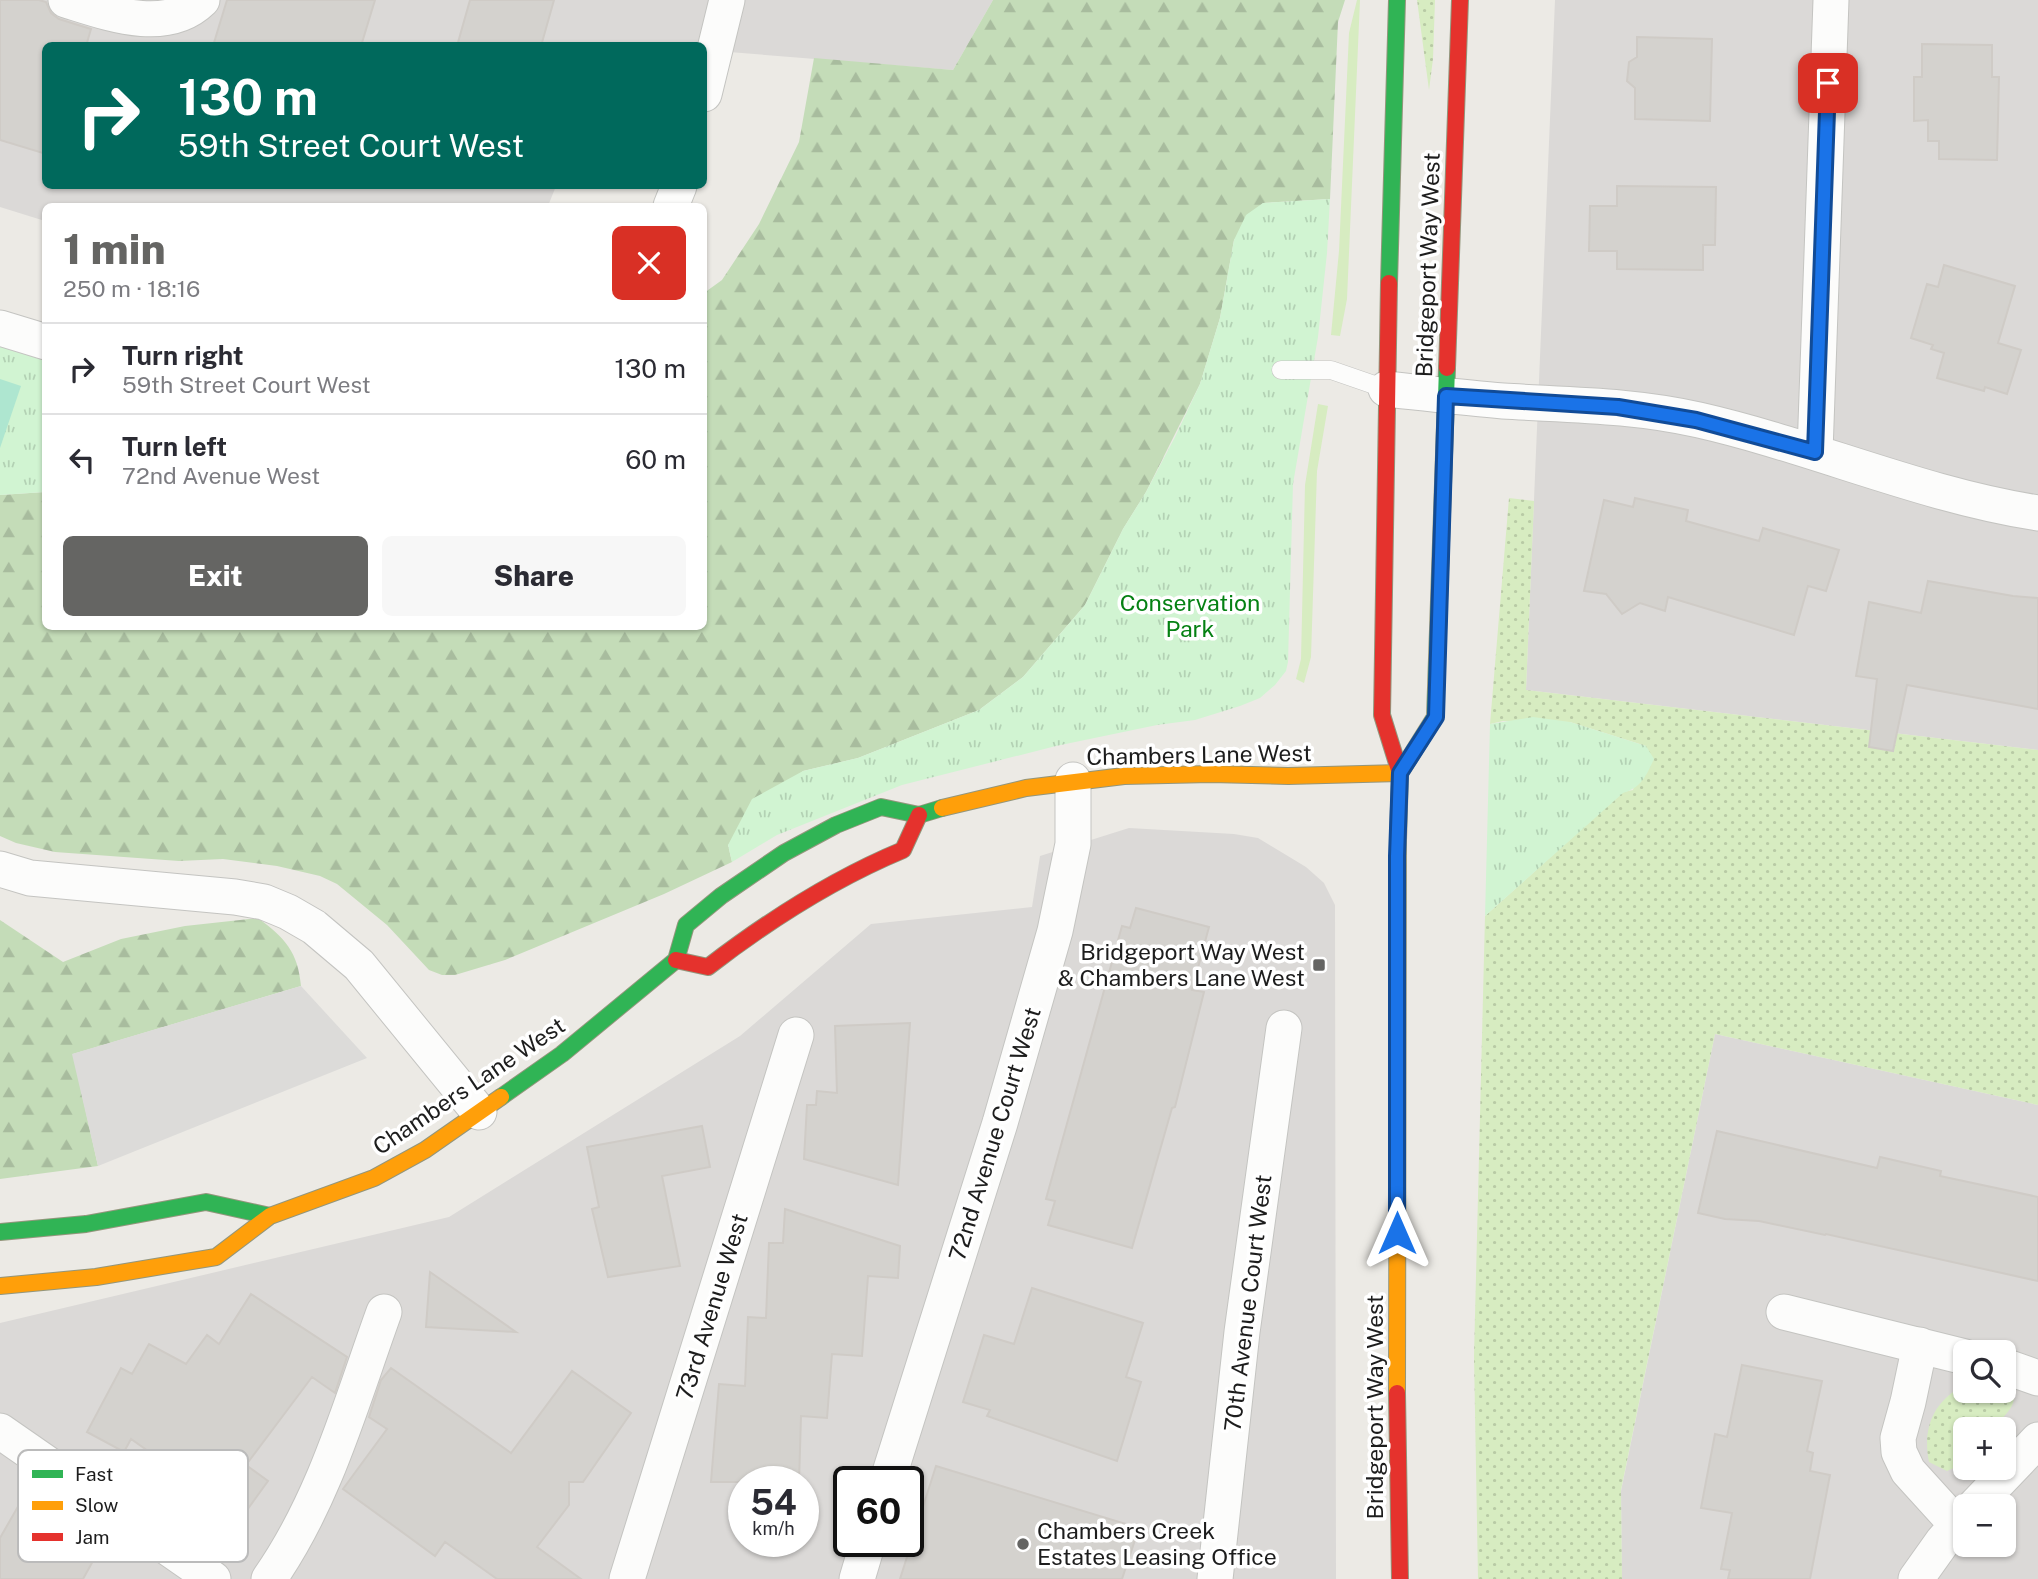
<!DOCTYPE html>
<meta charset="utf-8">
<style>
:root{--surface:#fff;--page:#f7f7f7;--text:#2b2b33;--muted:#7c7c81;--line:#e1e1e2;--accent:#656563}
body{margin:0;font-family:"Public Sans",sans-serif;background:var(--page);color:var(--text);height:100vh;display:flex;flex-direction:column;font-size:26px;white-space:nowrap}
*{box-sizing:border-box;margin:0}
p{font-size:23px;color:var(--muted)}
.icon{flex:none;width:38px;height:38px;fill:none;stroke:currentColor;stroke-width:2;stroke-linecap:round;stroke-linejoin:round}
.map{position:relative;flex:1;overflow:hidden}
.panel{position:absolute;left:42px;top:203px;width:665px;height:427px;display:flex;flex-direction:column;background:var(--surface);border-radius:10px;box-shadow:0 2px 5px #0004}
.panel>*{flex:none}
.hud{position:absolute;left:42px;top:42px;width:665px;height:147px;border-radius:10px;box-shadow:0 2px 5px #0004;background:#00695c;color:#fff;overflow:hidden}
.fabs{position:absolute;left:1953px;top:1340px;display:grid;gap:14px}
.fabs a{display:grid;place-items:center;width:63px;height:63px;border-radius:10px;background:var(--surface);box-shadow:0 2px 5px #0004;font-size:35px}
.speed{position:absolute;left:728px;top:1466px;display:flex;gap:14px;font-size:35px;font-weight:700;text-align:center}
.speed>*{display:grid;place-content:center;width:91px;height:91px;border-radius:50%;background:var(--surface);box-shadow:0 2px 5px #0004;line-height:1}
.speed small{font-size:18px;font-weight:400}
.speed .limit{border:4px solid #111;border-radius:10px;background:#fff;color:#111}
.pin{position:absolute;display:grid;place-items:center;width:60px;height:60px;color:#fff;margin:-30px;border-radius:14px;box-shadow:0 4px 10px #0006}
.me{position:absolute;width:77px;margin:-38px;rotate:0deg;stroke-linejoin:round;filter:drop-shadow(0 0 5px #0008)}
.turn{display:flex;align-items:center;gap:24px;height:147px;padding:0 21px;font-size:32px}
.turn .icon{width:91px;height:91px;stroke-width:2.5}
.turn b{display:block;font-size:49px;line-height:60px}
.round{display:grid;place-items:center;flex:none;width:74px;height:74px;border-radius:10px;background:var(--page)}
.head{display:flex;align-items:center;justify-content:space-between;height:119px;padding:0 21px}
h1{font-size:42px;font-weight:800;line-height:52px;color:var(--accent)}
.action{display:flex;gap:14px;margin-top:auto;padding:14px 21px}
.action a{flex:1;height:80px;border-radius:10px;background:var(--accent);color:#fff;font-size:28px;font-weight:800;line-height:80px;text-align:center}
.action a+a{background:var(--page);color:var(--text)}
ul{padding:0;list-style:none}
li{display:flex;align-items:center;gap:21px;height:91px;padding:0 21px;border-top:2px solid var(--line)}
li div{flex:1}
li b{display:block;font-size:26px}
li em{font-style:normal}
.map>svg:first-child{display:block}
.residential{fill:#dbd9d7;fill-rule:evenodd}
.grass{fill:url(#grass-dots)}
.forest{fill:url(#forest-firs)}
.park{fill:url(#park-tufts)}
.garden{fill:#d7ecc1}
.pitch{fill:#aee6d0}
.parking{fill:#dcdbd9}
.building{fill:#d4d2ce;stroke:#cfcbc6;stroke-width:2}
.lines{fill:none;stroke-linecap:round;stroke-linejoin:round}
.lane-casing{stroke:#c4c4c1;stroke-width:19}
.street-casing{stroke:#c4c4c1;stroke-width:37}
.fast-casing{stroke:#93967c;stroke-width:18}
.slow-casing{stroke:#93967c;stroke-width:18}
.jam-casing{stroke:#93967c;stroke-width:18}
.lane{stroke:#fcfcfb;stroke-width:18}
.street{stroke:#fcfcfb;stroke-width:35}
.fast{stroke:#30b455;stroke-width:16}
.slow{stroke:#ff9f0a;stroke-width:16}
.jam{stroke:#e5322d;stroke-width:16}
.route-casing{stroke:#114b97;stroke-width:18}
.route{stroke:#1a73e8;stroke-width:12}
.poi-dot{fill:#656563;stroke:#fff;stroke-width:2.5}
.labels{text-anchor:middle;stroke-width:7;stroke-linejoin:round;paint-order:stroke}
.street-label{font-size:23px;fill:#1d1d1d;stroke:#fff}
.park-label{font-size:23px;fill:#058113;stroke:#fff}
.poi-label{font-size:23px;fill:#1d1d1d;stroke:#fff;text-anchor:end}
.key{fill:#fff;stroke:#bbb;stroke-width:2}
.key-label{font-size:19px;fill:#1d1d1d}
</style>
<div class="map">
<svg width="2038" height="1579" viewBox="0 0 2038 1579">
<defs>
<pattern id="grass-dots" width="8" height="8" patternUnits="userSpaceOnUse" patternTransform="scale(1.75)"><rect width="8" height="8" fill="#d7ecc1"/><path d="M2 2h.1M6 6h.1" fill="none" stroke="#b8caa5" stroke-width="1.8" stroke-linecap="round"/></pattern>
<pattern id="forest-firs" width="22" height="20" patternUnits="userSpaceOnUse" patternTransform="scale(1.75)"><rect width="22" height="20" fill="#c4dcb8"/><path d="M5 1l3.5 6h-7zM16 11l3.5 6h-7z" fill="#a8bc9e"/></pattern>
<pattern id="park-tufts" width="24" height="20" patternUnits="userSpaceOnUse" patternTransform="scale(1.75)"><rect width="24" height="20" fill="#d1f4d2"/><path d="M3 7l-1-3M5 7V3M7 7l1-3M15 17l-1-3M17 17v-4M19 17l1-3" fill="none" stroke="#b3d1b4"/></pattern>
</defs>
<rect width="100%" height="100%" fill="#eceae5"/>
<path class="residential" d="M0,0H993L953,70L704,50V46L611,43L610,46H46V186H556L548,206H46L45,221L0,207Z
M1555,0H2038V750L1526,690Z
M1129,828L1234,834L1258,838L1306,867L1324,883L1335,905L1336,1579H0V1323L449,1217L740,1036L871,924L1032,907L1040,856ZM744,1482H803V1542H744ZM849,1482H908V1542H849Z
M1715,1034L2038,1105V1579H1622L1621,1491ZM1965,1353H2004V1391H1965ZM1965,1430H2004V1468H1965ZM1965,1507H2004V1545H1965Z"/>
<path class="grass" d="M1417,0H1435L1433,59L1429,90Z
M1509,498L1534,501L1526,690L2038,750V1105L1715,1034L1621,1490L1622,1579H1478L1474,1356L1485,916L1623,792L1633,790L1646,746L1570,722L1503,721L1490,724Z
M2004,1383C2027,1401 2004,1415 1991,1430H1965V1457L1956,1467L1947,1471L1929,1462C1922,1428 1934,1400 1965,1385V1391H2004Z"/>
<path class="forest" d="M993,0H1345L1338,22L1330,199L1263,203L1234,240L1220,318L1200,384L1146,492L1123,529L1085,605L1023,677L979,710L858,758L803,771L728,845L732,862L664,894L505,960L455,975H442L429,970L387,925L337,884L320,876L277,866L223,859L179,861L55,852L16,843L0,836V495L45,492L46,626H704V293L722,280L759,224L799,142L814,58L953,70Z
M258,918C285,938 298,952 301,986L73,1054L98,1166L0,1179V920L63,962L121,939L185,926Z"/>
<path class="park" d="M1330,199L1327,253L1318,337L1293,484L1288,662L1286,671L1275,685L1260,698L1240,706L1195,720L1157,725L1056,746L902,785L777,835L732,862L728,845L752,799L803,771L858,758L979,710L1023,677L1085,605L1123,529L1146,492L1175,437L1200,384L1220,318L1234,240L1246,215L1263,203Z
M0,323L45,335V492L0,495Z
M1533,717L1570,722L1646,746L1654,759C1646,776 1642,787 1623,793L1485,916L1490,724Z"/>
<path class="garden" d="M1357,0H1360L1347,299L1340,336L1331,335L1339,251L1349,33Z
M1318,404L1328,406L1317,471L1311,657L1304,683L1296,679L1301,659L1305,485Z"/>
<path class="pitch" d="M0,379L21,386L0,448Z"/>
<path class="parking" d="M301,986L367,1058L98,1166L72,1054Z"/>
<path class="building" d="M0,0H39L46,2L51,13L59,19L91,29L86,46H46V154L0,140Z
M227,0H375L361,46H213Z
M470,0H554L541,46H457Z
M1637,37L1712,39L1710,121L1635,119V88L1627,81L1629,62L1637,57Z
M1922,44L1992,45V77H1999L1997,160L1939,159V141H1928V120L1914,121V77H1922Z
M1617,186L1716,187L1715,245H1703V270L1617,269V251H1589L1590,206H1617Z
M1944,265L2015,286L1998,343L2021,350L2007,394L1985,387L1984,391L1937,378L1944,353L1931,349L1933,345L1911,338L1927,284L1938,287Z
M1635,498L1688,510L1686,521L1759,541L1763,528L1839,550L1826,591L1808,586L1794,635L1668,597L1665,611L1640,603L1622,614L1606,594L1584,591L1604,500L1633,507Z
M1928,581L2013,596L2038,598V709L1907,685L1893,751L1869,747L1877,679L1856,676L1869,602L1921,613Z
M1136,908L1209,927L1192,990L1204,992L1175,1107L1172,1108L1132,1248L1048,1225L1055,1201L1046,1199L1122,926L1130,928Z
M910,1023L898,1185L804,1159L807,1105H816L817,1091L837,1093L835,1026Z
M702,1126L710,1167L662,1176L680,1266L608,1277L592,1209L599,1207L587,1147Z
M1717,1131L1877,1168L1880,1157L1941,1171L1940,1176L2038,1197V1281L1826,1234L1825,1235L1759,1221L1725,1219L1698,1213Z
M785,1209L900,1246L898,1278L868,1276L862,1356L832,1354L827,1418L801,1416L799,1482H711L719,1384L745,1386L748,1317L766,1318L769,1243H783Z
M430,1272L516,1332L426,1327Z
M1032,1288L1143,1323L1126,1377L1141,1382L1117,1461L987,1416L990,1410L963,1402L984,1335L1014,1344Z
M251,1294L347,1357L335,1393L312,1377L246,1465L268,1481L242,1517L131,1439L124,1452L87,1432L121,1368L132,1374L149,1344L186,1364L207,1335L219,1344Z
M1742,1365L1822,1381L1807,1451L1813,1453L1810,1471L1830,1475L1810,1579H1728L1730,1570L1721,1569L1732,1513L1701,1508L1715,1434L1727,1437Z
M391,1368L511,1453L572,1371L631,1413L583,1482H569V1505L537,1547L581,1579H497L445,1542L435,1556L343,1489L387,1429L369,1417L381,1380Z
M936,1466L1139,1528L1122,1579H900Z
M28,1489L62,1507L56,1518L103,1543L83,1579H0V1538Z"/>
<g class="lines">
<defs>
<path id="lane" d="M1281,370H1331L1386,389"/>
<path id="street" d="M66,0C108,13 166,35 202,0
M704,94L727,0
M671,206L679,186
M0,328L46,342
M1386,389C1425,393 1464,398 1503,401C1569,405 1634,405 1699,420C1813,446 1922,495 2038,513
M1815,452L1831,0
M0,869L30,878L235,897L264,902L288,912L314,927L359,965L479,1112
M1784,1312L1965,1357
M1920,1345L1908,1402L1898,1438L1899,1452L1908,1471L1957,1525
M2004,1366L2038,1378
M0,1431L213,1579
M887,1482L1000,1123L1055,931L1073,844V780
M1974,1507L2038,1440
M269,1579C325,1499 351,1403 384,1312
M627,1579L796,1035
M857,1579L868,1542
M1215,1579L1242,1332L1284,1028
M1916,1579L1943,1541L1965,1516"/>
<path id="fast" d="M1389,283L1397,0
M1400,773L1435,717L1447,368
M501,1097L562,1054L676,960L686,925L721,896L784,853L836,825L881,807L919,815L942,808
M0,1232L86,1224L206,1202L270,1216"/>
<path id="slow" d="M942,808L1026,788L1124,776L1211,774L1288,776L1400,773
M0,1286L96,1277L216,1257L270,1216L374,1178L425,1150L501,1097
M1397,1393L1398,840"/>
<path id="jam" d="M1389,283L1382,715L1400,773L1398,840
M1447,368L1460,0
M676,960L708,967C769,920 831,880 903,850L919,815
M1397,1393L1400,1579"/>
</defs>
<use href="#lane" class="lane-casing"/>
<use href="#street" class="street-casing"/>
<use href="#fast" class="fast-casing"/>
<use href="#slow" class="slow-casing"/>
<use href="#jam" class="jam-casing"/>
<use href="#lane" class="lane"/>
<use href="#street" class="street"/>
<use href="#fast" class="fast"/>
<use href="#slow" class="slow"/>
<use href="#jam" class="jam"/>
</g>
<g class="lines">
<defs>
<path id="route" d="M1397,1233V856L1400,773L1436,717L1446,396L1618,407L1696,420L1815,452L1828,83"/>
</defs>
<use href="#route" class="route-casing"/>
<use href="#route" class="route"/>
</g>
<g class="poi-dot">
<rect x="1312" y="958" width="14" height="14" rx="3.5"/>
<circle cx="1023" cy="1544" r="7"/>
</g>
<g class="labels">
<g class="street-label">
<text transform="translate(1428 265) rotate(-88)" y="8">Bridgeport Way West</text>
<text transform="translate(1199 755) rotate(-1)" y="8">Chambers Lane West</text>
<text transform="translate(469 1086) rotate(-34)" y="8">Chambers Lane West</text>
<text transform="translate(995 1134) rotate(-73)" y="8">72nd Avenue Court West</text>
<text transform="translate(1248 1303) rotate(-83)" y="8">70th Avenue Court West</text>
<text transform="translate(712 1307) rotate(-73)" y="8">73rd Avenue West</text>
<text transform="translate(1375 1407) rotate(-90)" y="8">Bridgeport Way West</text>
</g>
<g class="park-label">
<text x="1190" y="611">Conservation<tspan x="1190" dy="26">Park</tspan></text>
</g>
<g class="poi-label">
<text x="1305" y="960">Bridgeport Way West<tspan x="1305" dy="26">&amp; Chambers Lane West</tspan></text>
<text x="1037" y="1539" text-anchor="start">Chambers Creek<tspan x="1037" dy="26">Estates Leasing Office</tspan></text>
</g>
</g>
<rect x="18" y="1450" width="230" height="112" rx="10" class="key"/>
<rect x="32" y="1470" width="31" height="8" fill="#30b455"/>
<rect x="32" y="1501" width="31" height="9" fill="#ff9f0a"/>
<rect x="32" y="1533" width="31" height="8" fill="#e5322d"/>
<g class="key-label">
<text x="75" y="1481">Fast</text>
<text x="75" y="1512">Slow</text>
<text x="75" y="1544">Jam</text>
</g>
</svg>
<div class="fabs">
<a><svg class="icon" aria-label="search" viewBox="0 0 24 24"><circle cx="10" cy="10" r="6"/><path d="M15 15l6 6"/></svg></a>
<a>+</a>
<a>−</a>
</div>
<div class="speed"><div>54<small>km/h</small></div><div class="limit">60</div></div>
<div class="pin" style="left:1828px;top:83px;background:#d93025"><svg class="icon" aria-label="arrive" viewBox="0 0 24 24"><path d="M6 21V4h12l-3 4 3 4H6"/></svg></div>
<svg class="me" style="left:1397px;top:1233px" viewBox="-20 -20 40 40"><path d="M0-17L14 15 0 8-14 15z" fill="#1a73e8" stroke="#fff" stroke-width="4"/></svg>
<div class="hud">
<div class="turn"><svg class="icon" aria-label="right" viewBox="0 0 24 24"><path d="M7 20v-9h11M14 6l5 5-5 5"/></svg><div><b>130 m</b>59th Street Court West</div></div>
</div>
<section class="panel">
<div class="head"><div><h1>1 min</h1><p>250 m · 18:16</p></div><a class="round" style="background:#d93025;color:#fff"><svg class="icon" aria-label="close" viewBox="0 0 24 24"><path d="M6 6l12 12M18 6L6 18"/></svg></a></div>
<ul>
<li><svg class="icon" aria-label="right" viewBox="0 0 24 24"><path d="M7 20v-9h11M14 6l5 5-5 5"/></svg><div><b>Turn right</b><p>59th Street Court West</p></div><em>130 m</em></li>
<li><svg class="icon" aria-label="left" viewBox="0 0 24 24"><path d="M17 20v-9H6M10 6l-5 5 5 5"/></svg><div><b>Turn left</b><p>72nd Avenue West</p></div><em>60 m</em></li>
</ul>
<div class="action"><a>Exit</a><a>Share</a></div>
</section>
</div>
